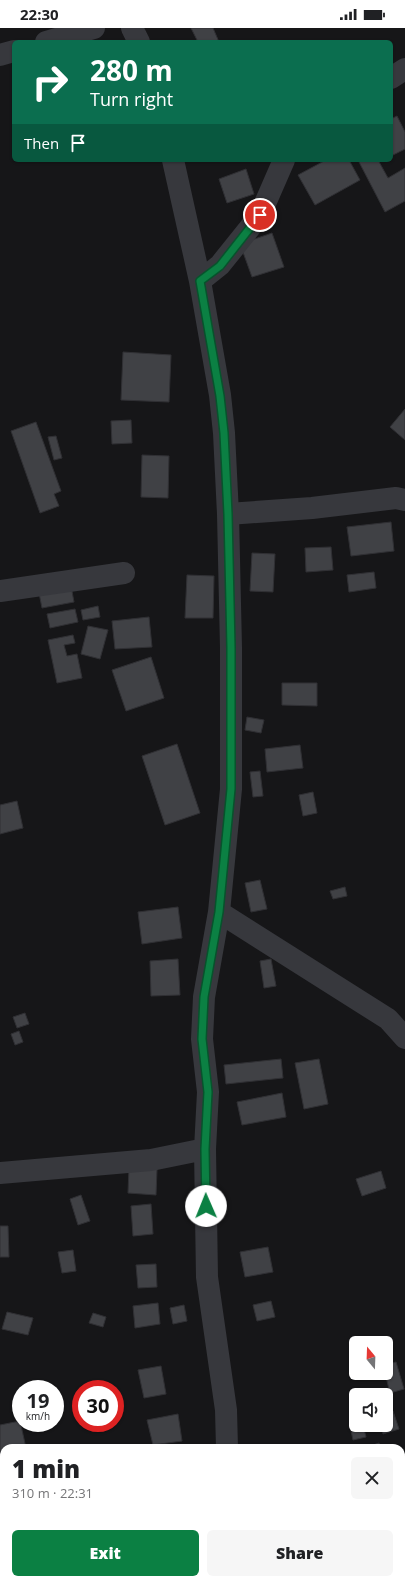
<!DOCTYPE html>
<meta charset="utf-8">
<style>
:root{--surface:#fff;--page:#f6f6f6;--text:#202124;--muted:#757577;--accent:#0b8043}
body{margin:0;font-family:"Open Sans",sans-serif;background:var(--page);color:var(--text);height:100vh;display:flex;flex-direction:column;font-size:15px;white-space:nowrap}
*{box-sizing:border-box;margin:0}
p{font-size:13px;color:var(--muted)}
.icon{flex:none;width:22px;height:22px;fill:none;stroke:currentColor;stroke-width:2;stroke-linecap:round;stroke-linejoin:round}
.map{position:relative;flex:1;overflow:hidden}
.details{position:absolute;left:0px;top:1416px;width:405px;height:140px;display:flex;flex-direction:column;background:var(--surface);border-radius:12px 12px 0 0;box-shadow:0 1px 3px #0004}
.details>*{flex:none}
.guide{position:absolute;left:12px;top:12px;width:381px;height:122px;border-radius:6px;box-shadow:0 1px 3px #0004;background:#0b6e4f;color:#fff;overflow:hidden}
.needle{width:26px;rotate:341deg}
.fabs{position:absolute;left:349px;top:1308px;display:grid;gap:8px}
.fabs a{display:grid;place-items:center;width:44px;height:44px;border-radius:6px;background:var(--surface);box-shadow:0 1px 3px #0004;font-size:20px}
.speed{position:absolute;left:12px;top:1352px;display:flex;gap:8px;font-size:20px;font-weight:700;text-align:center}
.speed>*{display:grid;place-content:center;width:52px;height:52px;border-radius:50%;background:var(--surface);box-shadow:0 1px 3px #0004;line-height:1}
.speed small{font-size:10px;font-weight:400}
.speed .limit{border:6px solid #d22;background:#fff;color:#111}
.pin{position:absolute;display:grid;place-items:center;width:34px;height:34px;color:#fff;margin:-17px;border:2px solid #fff;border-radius:50%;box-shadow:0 1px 4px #0007}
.me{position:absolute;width:44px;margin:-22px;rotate:359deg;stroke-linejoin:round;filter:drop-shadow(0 0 3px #0008)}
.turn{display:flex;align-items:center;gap:14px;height:84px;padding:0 12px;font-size:18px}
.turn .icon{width:52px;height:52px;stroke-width:2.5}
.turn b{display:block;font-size:28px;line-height:34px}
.then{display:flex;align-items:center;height:38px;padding:0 12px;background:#0003;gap:8px;font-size:15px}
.round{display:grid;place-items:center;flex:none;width:42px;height:42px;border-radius:6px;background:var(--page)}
.headline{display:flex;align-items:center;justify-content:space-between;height:68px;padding:0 12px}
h1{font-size:24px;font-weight:800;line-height:30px}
.button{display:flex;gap:8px;margin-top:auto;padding:8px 12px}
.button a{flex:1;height:46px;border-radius:6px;background:var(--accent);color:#fff;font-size:16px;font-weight:800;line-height:46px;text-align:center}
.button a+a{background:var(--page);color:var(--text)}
.status{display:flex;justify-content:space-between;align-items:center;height:28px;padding:0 20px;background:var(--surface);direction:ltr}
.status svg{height:11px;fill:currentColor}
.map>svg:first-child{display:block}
.building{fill:#404145;stroke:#303034}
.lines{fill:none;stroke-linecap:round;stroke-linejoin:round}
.minor{stroke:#37383d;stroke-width:22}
.route-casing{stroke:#07532c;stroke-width:10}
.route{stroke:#0b8043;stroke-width:7}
</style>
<div class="status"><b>22:30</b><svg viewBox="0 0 49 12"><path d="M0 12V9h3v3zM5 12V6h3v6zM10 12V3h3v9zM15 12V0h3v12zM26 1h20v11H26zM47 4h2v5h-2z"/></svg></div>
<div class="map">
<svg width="405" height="1556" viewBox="0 0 405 1556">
<rect width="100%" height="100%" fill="#161618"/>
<path class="building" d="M191,0H213L219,14H198Z
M397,88L405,104V121L391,128V91Z
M326,132H349L360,152L315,177L298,147Z
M358,132H378L388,150L405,140V173L385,184Z
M246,141L254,166L227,175L219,151Z
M272,205L284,239L252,249L240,216Z
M123,324L171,327L169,374L121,372Z
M405,381V412L390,399Z
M131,392L132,415L112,416L111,393Z
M36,394L61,463L54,466L59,478L40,485L11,403Z
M56,408L62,430L54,432L48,409Z
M142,427L169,428L168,470L141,469Z
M391,494L394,523L351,528L347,499Z
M331,519L333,542L306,544L305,520Z
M252,525L275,526L273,564L250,563Z
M374,544L376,560L349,564L347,547Z
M187,547L214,548L213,590H185Z
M71,558L74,574L42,580L39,565Z
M98,578L100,589L83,592L81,582Z
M75,581L78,594L50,600L47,586Z
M149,589L152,619L115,621L112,593Z
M88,598L108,602L100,631L81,626Z
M73,607L75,615L64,617L67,628L77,626L82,650L57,655L48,612Z
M151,629L164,670L126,683L112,642Z
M282,655H317V678L282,677Z
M247,689L264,692L261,705L245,702Z
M177,716L200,785L165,797L142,728Z
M300,717L303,740L267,744L265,721Z
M260,743L263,768L253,769L250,744Z
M313,764L317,785L303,788L299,767Z
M17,773L23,800L0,806V777Z
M260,852L267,881L251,884L245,855Z
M345,859L347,868L333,871L330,863Z
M178,879L182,910L142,916L138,884Z
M178,931L180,967L151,968L150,933Z
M271,931L276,958L264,960L260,933Z
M25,985L29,996L17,1000L13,989Z
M19,1003L23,1014L15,1017L11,1006Z
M281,1031L283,1050L226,1056L224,1037Z
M319,1031L328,1076L304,1081L295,1035Z
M282,1065L286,1089L242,1097L237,1074Z
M129,1140L157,1141L156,1167L128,1165Z
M381,1143L386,1160L362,1168L356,1151Z
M81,1167L90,1193L78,1197L70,1171Z
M151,1176L153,1206L133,1208L131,1178Z
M0,1198H8L9,1229H0Z
M268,1219L273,1244L245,1249L240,1224Z
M73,1222L76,1243L62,1245L58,1224Z
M156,1236L157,1259L138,1260L136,1237Z
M271,1273L275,1289L257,1293L253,1277Z
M158,1275L160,1296L135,1300L133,1278Z
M184,1277L187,1293L173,1296L170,1280Z
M7,1284L33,1290L28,1307L2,1301Z
M93,1285L106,1289L103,1299L89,1295Z
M396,1334L404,1361L390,1365L385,1345H386V1337Z
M161,1338L166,1366L144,1370L138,1342Z
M393,1383L399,1401L383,1406L381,1397H386V1385Z
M178,1386L182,1413L153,1417L147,1392Z
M20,1393L26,1420H4V1453L0,1454V1397Z
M356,1397H363L366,1409L353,1412L350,1398Z
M379,1415L381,1420H368L367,1419Z
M13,1552H49L50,1556H14Z
M55,1552H73V1556H56Z
M79,1552H109L110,1556H80Z"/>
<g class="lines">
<path class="minor" d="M132,0L139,14
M46,14L94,0
M0,27L14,23
M391,50L405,41
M173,132L200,253L220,367L224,405L228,486L231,620V761L219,884L204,969L202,1011L208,1064L205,1121L207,1249L226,1382L227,1420
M200,253L220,237L260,187L284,132
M228,486L312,480L396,470L405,472
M0,563L124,545
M219,884L388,991L405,1010
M0,1145L151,1132L205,1121
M224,1556V1552"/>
</g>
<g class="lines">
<defs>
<path id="route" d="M206,1178L205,1121L208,1064L202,1011L204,969L219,884L231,761V620L228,486L224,405L220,368L200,253L220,238L260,187"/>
</defs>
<use href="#route" class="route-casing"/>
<use href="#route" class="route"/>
</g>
</svg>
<div class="fabs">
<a><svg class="needle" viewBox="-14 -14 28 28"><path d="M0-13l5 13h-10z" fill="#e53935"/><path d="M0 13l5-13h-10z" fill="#757577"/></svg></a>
<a><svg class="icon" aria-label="sound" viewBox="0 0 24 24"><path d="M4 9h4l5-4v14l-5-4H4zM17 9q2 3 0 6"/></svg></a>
</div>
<div class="speed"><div>19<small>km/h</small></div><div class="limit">30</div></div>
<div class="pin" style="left:260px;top:187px;background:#d93025"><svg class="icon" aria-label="arrive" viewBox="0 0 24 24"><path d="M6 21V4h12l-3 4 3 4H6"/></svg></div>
<svg class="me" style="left:206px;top:1178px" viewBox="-20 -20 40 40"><circle r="19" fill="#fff"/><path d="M0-13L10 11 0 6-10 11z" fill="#0b8043"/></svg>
<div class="guide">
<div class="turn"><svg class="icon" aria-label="right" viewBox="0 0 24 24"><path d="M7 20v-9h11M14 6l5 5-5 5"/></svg><div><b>280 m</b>Turn right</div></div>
<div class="then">Then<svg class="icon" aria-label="arrive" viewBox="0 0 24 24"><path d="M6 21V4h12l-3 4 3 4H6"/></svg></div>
</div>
<section class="details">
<div class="headline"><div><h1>1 min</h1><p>310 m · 22:31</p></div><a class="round"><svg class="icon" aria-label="close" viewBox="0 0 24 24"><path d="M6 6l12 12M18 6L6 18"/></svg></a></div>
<div class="button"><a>Exit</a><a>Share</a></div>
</section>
</div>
